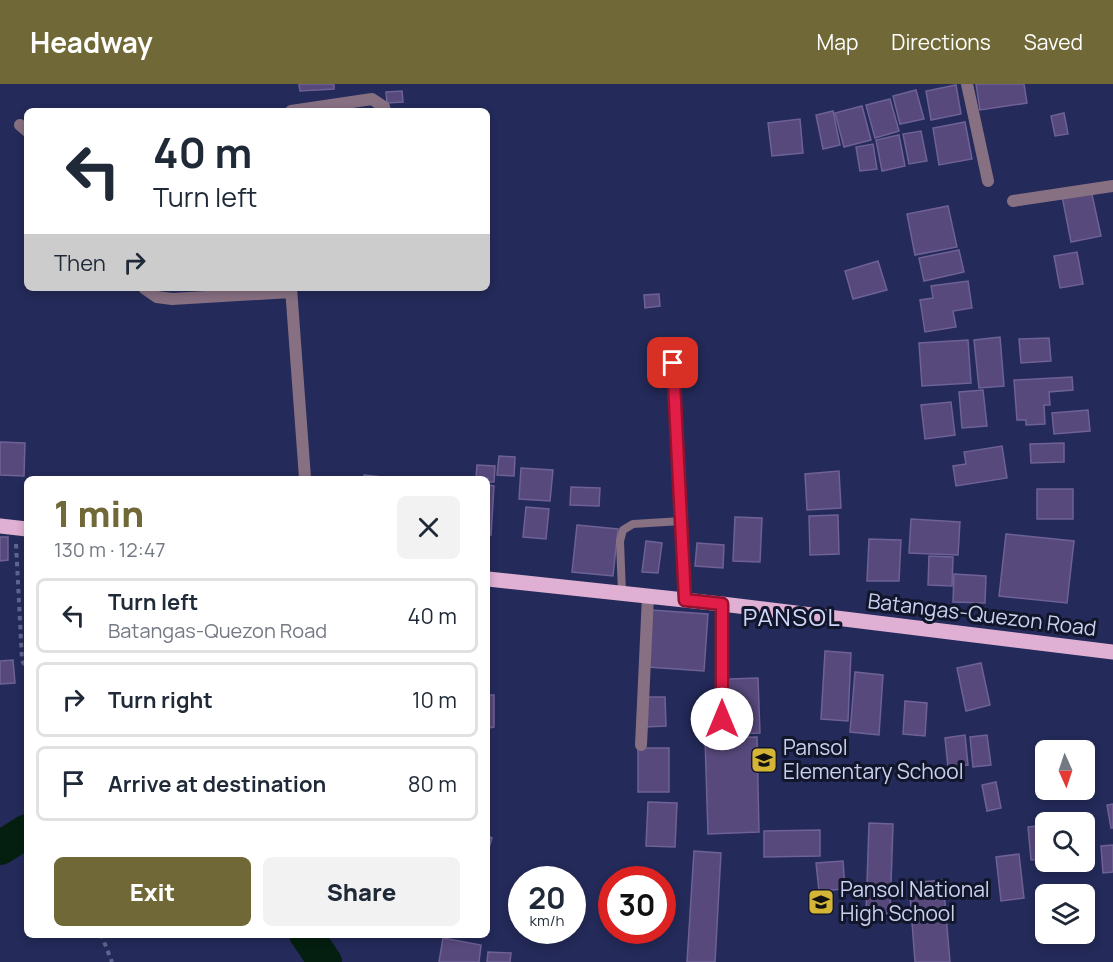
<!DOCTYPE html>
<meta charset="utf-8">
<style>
:root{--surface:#fff;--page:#f2f2f3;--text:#1f2937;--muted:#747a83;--line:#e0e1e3;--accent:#706836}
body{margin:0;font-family:Manrope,sans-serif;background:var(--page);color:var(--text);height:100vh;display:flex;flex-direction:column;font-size:22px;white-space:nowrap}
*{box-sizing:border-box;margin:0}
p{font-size:20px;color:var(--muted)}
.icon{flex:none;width:33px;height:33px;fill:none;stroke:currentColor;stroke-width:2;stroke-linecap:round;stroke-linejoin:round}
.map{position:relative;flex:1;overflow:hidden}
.panel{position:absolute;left:24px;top:392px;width:466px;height:462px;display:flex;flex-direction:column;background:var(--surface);border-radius:9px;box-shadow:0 3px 9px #0003}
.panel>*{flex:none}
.hud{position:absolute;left:24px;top:24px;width:466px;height:183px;border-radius:9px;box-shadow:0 3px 9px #0003;background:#fff;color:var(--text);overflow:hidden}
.needle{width:39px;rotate:177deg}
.controls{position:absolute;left:1035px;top:656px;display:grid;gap:12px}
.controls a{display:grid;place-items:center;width:60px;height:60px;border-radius:9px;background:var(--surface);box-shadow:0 3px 9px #0003;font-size:30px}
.speed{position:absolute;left:508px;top:782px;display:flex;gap:12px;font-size:30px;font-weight:700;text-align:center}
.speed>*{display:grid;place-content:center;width:78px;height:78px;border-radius:50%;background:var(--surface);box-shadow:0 3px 9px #0003;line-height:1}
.speed small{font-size:15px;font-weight:400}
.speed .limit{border:9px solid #d22;background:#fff;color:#111}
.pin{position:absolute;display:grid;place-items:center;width:51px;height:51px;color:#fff;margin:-26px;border-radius:12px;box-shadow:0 3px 9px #0006}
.me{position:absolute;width:66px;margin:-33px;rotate:0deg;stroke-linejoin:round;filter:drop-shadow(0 0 4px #0008)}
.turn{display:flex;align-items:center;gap:21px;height:126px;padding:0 30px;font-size:27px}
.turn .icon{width:78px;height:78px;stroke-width:2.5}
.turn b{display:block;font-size:42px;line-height:51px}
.then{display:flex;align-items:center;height:57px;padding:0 30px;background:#0003;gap:12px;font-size:22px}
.round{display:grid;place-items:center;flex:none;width:63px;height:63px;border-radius:9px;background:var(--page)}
.head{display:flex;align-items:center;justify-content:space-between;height:102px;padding:0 30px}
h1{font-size:36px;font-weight:800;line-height:45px;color:var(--accent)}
.button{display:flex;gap:12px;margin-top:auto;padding:12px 30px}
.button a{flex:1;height:69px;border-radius:9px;background:var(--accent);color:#fff;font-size:24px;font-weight:800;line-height:69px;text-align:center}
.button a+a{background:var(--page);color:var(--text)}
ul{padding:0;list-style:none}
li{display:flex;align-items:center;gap:18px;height:75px;margin:0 12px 9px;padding:0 18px;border:3px solid var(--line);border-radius:9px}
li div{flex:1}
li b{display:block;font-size:22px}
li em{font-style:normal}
header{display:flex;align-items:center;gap:36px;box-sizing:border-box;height:84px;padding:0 30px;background:var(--accent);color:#fff}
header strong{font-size:28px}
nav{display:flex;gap:33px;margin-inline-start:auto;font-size:21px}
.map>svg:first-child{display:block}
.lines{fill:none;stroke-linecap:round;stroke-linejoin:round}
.river{stroke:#041f0f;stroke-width:34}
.building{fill:#57497c;stroke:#6e6196;stroke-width:1.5}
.path{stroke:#5f668e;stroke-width:4;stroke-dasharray:4.5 4.5;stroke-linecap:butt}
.lane{stroke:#877082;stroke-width:8}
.street{stroke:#877082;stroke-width:12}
.primary{stroke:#dfb0d4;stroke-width:15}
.route-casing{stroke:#92132f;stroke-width:15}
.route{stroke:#e11d48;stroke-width:10}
.labels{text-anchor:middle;stroke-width:6;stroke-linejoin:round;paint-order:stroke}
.street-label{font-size:21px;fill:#cad1ef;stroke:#12162b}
.poi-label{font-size:21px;fill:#cad1ef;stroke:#12162b;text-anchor:start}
.quarter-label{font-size:24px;letter-spacing:1.5px;fill:#ced6fa;stroke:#12162b}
</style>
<header>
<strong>Headway</strong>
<nav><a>Map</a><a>Directions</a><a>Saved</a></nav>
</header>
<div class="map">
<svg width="1113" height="878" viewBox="0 0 1113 878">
<rect width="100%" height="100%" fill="#242a59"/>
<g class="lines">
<path class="river" d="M0,764L27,747
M306,850L325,878"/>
</g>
<path class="building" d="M299,0H334V5L300,7Z
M976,0H1024L1027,19L980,26Z
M956,1L961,30L931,36L926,7Z
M916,6L924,35L900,40L893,12Z
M402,7L403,18L387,19L386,8Z
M890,15L899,47L875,54L866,21Z
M862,22L871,56L844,63L835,29Z
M833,27L840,61L823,65L816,31Z
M1064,29L1068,50L1055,52L1051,32Z
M800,35L803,69L772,72L768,39Z
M965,38L972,75L939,81L933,44Z
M921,47L927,77L909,80L903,50Z
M899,51L905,82L882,87L876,56Z
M873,60L877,85L860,87L856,63Z
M1091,106L1101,152L1071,158L1062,112Z
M948,122L957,163L915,171L907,130Z
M959,166L964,188L924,197L919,174Z
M1077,168L1083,200L1060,204L1054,172Z
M878,177L887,206L853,215L845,187Z
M968,197L972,224L953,227L956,243L925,248L920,216L933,214L931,202Z
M659,210L660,222L645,224L644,211Z
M1000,253L1004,302L979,304L974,256Z
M1049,254L1051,277L1021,279L1019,255Z
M968,256L971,299L922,302L919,259Z
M1072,293L1073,306L1049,308L1050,321H1044L1045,340L1026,341V336H1017L1014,296Z
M983,306L987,342L962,344L959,308Z
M951,318L955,351L925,355L921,321Z
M1088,326L1090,347L1054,350L1052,329Z
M0,358L25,359L24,392L0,391Z
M1064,359V378L1031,379L1030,360Z
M1002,362L1007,394L956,402L953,382L966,380L964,368Z
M499,372L515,373L514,392L497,391Z
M477,381L495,382L494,398H488V394H476Z
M521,384L553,386L550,417L519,415Z
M839,387L841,424L807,426L805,390Z
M364,391L392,394H363Z
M488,401L494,402L491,451H488Z
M571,403L600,404L599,422L570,421Z
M1037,405H1073V435H1037Z
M526,423L549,425L546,455L523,453Z
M838,431L839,470L810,471L809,432Z
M735,433L762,434L760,478L733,477Z
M911,435L960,438L958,471L909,469Z
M577,441L618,445L613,492L572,488Z
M1006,450L1074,457L1067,519L999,512Z
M0,453H8V476L0,477Z
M869,455L901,456L899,497H867Z
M646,457L662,459L658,489L642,488Z
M697,459L724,461L723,484L695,482Z
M929,472L953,473L952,502L928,501Z
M954,490L986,492L985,519L953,518Z
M651,526L708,530L704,587L647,583Z
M825,567L851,569L848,637L821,635Z
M13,576L15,599L0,600V577Z
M981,579L990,621L966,627L957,584Z
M855,588L883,591L879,651L850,648Z
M758,594L760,649L730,650L729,595Z
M488,611H494V643L488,644Z
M645,613H665L666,642L645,643Z
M905,617L927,619L925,652L903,650Z
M965,651L968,681L948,683L945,654Z
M987,651L991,681L973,683L970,653Z
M757,653L759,748L708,750L705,654Z
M638,664H669V708H638Z
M996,698L1001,724L987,727L982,701Z
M648,718L677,719L675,763L646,762Z
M1113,720V744H1111L1107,721Z
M869,739L893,740L890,830L866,829Z
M1046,741V775L1031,776L1028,743Z
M820,746V772L764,773V747Z
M488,752L492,754L488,767Z
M1113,761V788L1103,789L1101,762Z
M694,767L721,769L715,878H687Z
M1019,770L1024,814L1001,817L996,773Z
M843,777L845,805L819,807L816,779Z
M943,796L950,878H915L909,799Z
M443,854L481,861L479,878H439Z
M488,868L511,869L510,878H487Z"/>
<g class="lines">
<path class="path" d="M16,460L22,576L27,586
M101,850L112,878"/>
<path class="lane" d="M673,279L685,516
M622,509L620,457L623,446L633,440L682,437"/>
<path class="street" d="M967,0L988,97
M291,27L372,15L384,23L385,27
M20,41L27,47
M1013,117L1113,102
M144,204L157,213L172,215L291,208
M291,204L305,394
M722,635V520
M641,661L648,512"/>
<path class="primary" d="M0,442L27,445
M488,495L722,520L1113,568"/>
</g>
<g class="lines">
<defs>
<path id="route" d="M673,279L685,516L722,520V635"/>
</defs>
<use href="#route" class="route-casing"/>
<use href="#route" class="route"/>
</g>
<defs>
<symbol id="school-square" viewBox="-11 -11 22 22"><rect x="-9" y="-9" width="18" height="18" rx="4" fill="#d4b535" stroke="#12162b"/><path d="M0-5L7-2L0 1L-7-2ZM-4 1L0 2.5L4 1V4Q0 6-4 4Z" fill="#111"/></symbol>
</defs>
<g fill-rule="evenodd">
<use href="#school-square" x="749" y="661" width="30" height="30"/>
<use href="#school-square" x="806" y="803" width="30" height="30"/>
</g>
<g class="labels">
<g class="street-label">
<text transform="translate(982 531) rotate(7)" y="7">Batangas-Quezon Road</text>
</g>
<g class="poi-label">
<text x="783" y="671">Pansol<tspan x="783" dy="24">Elementary School</tspan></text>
<text x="840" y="813">Pansol National<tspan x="840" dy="24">High School</tspan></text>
</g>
<g class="quarter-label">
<text x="792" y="542">PANSOL</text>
</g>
</g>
</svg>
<div class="controls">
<a><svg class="needle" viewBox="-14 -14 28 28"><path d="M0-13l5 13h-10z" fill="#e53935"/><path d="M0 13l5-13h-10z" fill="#747a83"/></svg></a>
<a><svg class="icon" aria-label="search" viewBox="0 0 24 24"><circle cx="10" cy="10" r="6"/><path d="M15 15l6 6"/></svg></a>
<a><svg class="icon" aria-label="layers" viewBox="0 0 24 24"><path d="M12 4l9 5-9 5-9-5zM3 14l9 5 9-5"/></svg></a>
</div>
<div class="speed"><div>20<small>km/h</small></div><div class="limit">30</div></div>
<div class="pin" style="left:673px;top:279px;background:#d93025"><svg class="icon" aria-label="arrive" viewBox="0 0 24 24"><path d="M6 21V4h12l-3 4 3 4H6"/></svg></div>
<svg class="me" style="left:722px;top:635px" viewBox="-20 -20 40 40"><circle r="19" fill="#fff"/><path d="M0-13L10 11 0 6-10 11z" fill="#e11d48"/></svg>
<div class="hud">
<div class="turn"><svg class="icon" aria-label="left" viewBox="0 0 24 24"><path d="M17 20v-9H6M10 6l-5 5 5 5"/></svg><div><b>40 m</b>Turn left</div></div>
<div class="then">Then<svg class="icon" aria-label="right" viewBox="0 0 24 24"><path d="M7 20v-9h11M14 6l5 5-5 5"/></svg></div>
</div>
<section class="panel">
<div class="head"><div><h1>1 min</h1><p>130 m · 12:47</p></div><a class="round"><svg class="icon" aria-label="close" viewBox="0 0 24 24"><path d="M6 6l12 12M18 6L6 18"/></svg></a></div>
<ul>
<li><svg class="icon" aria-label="left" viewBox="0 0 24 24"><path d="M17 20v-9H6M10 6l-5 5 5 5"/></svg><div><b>Turn left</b><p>Batangas-Quezon Road</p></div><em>40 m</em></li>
<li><svg class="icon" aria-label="right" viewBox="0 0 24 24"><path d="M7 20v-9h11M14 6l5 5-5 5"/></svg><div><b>Turn right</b></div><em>10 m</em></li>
<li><svg class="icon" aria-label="arrive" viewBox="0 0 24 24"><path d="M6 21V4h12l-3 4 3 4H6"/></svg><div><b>Arrive at destination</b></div><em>80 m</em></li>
</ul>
<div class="button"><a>Exit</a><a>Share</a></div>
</section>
</div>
